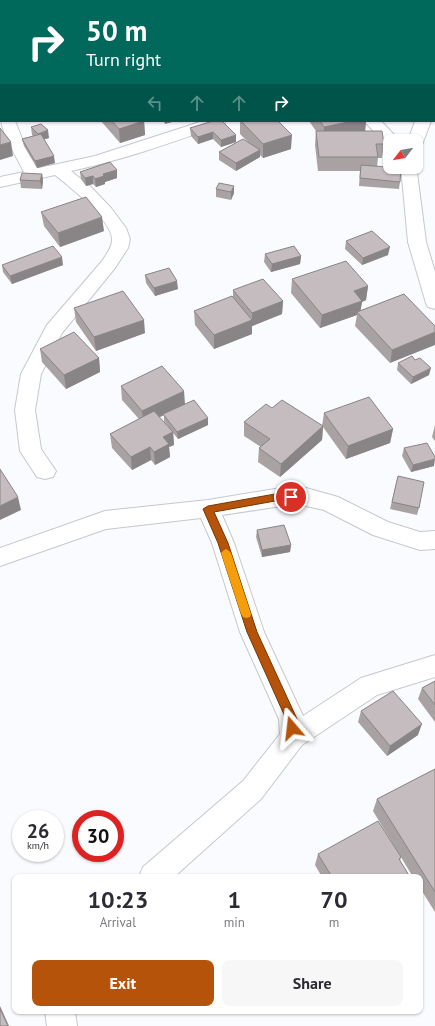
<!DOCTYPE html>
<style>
:root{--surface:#fff;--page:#f7f7f7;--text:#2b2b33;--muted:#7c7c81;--accent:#b45309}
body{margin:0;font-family:"PT Sans",sans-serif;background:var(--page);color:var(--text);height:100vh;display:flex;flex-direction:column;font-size:15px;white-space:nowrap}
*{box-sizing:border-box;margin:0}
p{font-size:13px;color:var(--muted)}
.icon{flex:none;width:22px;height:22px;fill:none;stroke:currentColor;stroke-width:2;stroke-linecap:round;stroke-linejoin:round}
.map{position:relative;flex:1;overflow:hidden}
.details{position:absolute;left:12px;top:874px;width:411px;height:140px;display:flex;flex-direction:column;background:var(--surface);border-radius:8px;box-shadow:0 1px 3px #0004}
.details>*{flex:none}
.hud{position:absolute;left:0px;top:0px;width:435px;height:122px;box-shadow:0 1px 3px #0004;background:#00695c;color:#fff;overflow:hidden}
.needle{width:26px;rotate:239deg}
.fabs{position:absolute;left:383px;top:134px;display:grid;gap:8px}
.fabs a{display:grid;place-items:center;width:40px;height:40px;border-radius:8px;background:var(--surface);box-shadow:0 1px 3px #0004;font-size:20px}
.speed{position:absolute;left:12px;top:810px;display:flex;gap:8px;font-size:20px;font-weight:700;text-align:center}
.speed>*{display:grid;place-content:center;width:52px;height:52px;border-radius:50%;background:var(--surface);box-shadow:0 1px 3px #0004;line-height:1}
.speed small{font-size:10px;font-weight:400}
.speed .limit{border:6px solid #d22;background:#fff;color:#111}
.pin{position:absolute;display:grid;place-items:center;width:34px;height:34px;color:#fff;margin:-17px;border:2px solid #fff;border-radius:50%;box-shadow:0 1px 4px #0007}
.me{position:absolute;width:44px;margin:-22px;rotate:343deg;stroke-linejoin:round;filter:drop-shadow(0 0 3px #0008)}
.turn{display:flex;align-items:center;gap:14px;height:84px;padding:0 20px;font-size:18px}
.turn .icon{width:52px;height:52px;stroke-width:2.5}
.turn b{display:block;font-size:28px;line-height:34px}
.lanes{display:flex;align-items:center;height:38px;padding:0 20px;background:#0003;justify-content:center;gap:20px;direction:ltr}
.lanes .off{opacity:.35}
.eta{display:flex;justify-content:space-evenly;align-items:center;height:68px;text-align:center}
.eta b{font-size:24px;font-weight:700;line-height:28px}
.primary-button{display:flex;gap:8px;margin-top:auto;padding:8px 20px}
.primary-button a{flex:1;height:46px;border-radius:8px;background:var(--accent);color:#fff;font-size:16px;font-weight:700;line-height:46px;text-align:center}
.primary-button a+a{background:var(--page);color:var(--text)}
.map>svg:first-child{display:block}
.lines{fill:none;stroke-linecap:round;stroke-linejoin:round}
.minor-casing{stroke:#c5c8cf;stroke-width:2}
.minor{fill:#fff;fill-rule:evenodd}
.wall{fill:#a9a2a3;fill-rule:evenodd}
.shaded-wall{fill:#898485}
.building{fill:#c4bcbe;stroke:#898485}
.route{fill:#b45309;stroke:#753606}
.slow{fill:#f59e0b}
</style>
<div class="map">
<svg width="435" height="1026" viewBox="0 0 435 1026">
<rect width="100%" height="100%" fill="#fafbfe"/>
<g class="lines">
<defs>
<path id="minor" d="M0,4H1V12H0Z
M0,23H1V31H0Z
M0,96L1,97V108L0,107Z
M435,104V114L434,115V105Z
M1,118V121H15L23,141L39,168L95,156L203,121H226L224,124C173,142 123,160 71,171L92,188L111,208L126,228L130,239L128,248L115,268L62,333L41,374L35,410L41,449L56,471L53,477L45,479L37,477L20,451L15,410L21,374L47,325L103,260C106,254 112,248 112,240C113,221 69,186 55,175L0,187V177L24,172C18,160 0,130 1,118Z
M364,121H381L400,141H390V145L386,144Z
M415,121H431L422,145L416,147V141H408Z
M416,165L426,242L435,272V309L428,307L426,303L408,242L401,167H416Z
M306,488L338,497L388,522L420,532L435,531V549L420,550L373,535L324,510L306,506L275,507L222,515L234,543L264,632L303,716L361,678L435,655V677L377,695L302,745L261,799L174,877H139L143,867L243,781L280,734L279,719L240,632L212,543L201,518L106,529L0,566V548L105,511L208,500L275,489Z
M45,1011H75L77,1026H47Z"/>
</defs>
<use href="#minor" class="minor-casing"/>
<use href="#minor" class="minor"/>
</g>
<path class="wall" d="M210,0H254L255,1H210Z
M359,0H399V1H359Z
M101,121H144L145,135L120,143Z
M213,121L236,142L221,147L213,139L198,144L191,136L190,128Z
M240,121H278L291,149L263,158L260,155V157L236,171L219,160V152L249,143L240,134Z
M309,121H366L365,131L384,144L382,158H378L377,167L400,182L399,189L359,186L360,171H318L315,145L316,131Z
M31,127L49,138L44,139L55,163L37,168L24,146L22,139L33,136L32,135Z
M117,170V178L105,182V184L96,187L93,184L86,186L81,179L80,172Z
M42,174L43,181L42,189L21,188L20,180Z
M234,186V193L231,200L216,197V189Z
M41,212L104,231L60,247L44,226Z
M346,241L388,255L362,265L345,249Z
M265,254L301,256L300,264L271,272L264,262Z
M2,265H63L12,284L3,272Z
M145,275L178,289L155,296L146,283Z
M292,279L368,286L366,300L362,302L360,311L404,294L390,363L355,326L357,315L320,328L291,293Z
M233,290L283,301L282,314L252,326V334L214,349L195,325L194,311L233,297Z
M74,308L145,333L96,351L76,322Z
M40,349L99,358L100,372L66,389L42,362Z
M398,363L429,375L411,384L397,370Z
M121,386L185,404L208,418V425L178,439L173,433L174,445L169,447L170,457L155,465L151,460L132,470L112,448L110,434L139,419L122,400ZM164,415V421L169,427L159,417Z
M272,408L322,426L324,413L393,429L390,443L346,459L323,427L322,440L280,477L258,462L259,448L261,447L244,436V422Z
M435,425V441L432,437Z
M404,448L434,466L411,472L402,456Z
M398,476L419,508L417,515L390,509Z
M257,530L291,545L290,552L262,557L256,537Z
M435,681V722L418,699L422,688Z
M361,711L418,735L387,756L358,722Z
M435,769V912L420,888V877H413L373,811L377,799Z
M318,854L401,857L400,861L410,877H322L315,865Z"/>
<path class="shaded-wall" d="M435,41V48L434,49V42Z
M144,121L145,135L120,143L119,129Z
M164,121H176L165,124Z
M353,121H366L365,132L323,141L324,127Z
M48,130L49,138L39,141L38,134Z
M213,132V139L198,144V137Z
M236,135V142L221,147V140Z
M292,135L291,149L263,158V144Z
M11,142L13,156L0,160V145Z
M260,150V157L236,171V163Z
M54,156L55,163L37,168L35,161Z
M117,170V178L105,182V184L96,187L95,179L103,174Z
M42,174L43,181L42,189L40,181Z
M93,176V184L86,186L85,178Z
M234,186V193L231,200V192Z
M102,217L104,231L60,247L58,233Z
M390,247L388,255L362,265L363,258Z
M301,256L300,264L271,272L272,264Z
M62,257L63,265L12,284L10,276Z
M177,281L178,289L155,296L154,288Z
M368,286L366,300L362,302L360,314L357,312V315L320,328L322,315L354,291Z
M283,301L282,314L252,326V334L214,349V335L252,320V313Z
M144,320L145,333L96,351L94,337Z
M435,332V345L390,363L392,350Z
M99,358L100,372L66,389L64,375Z
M431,368L429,375L411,384L413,377Z
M184,391L185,404L163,414L164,415L144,425L142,411Z
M208,418V425L178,439L177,432Z
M323,426L322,440L280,477L281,464Z
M393,429L390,443L346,459L348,446Z
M173,432L174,445L169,447L170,457L155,465L154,452L163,437Z
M150,447L151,460L132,470L131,457Z
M435,459L434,466L411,472L413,465Z
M18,497L21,510L0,520V506Z
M291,545L290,552L262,557V550Z
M422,724L418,735L387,756L390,746Z
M0,1006L9,1026H8L0,1009Z"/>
<path class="building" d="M215,0H254L255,1H216Z
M296,0H335V1H295Z
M434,36L435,37V41L434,42Z
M112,121H144L119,129Z
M213,121H222L236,135L221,140L213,132L198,137L190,128Z
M241,121H278L292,135L263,144Z
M320,121H353L324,127Z
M41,124L48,130L38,134L31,127Z
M0,128L11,142L0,145Z
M316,131H382L384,144H376L378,157H319Z
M41,134L54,156L35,161L22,139Z
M243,139L260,150L236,163L219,152Z
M110,162L117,170L103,174L104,176L95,179L93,176L85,178L80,172Z
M361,165L401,168L400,182L360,178Z
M22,173L42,174L40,181L20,180Z
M219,183L234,186L231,192L216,189Z
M86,197L102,217L58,233L41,212Z
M372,231L390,247L363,258L346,241Z
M53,246L62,257L10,276L2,265Z
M294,246L301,256L272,264L265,254Z
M346,261L368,286L354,291L362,301L322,315L292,279Z
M169,268L177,281L154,288L145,275Z
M263,279L283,301L252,313L233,290Z
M123,291L144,320L94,337L74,308Z
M404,294L435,326V332L392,350L357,312Z
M232,296L252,320L214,335L194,311Z
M74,332L99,358L64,375L40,349Z
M412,356L415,360L420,358L431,368L413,377L398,363Z
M162,366L184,391L142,411L121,386Z
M369,397L393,429L348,446L324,413Z
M194,400L208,418L177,432L163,414Z
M282,400L323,426L281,464L259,448L270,439L244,422L266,404L272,408Z
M154,411L173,432L163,437L169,444L154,452L150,447L131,457L110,434Z
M427,443L435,457V459L413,465L404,448Z
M0,469L18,497L0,506Z
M398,476L424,482L419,508L392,502Z
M284,525L291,545L262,550L257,530Z
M435,681V705L422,688Z
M393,691L422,724L390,746L361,711Z
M435,769V892L377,799Z
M378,821L401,857L399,859L410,877H331H332L318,854Z
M420,893L423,898L420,900Z
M0,1009L8,1026H0Z"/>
<path class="route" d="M275,494H291L295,497L291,501H275L214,512L228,543L257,632L297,719L298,728L296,731L292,733L289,731L286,719L247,632L218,543L203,509L208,506Z"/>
<path class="slow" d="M226,549L229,551L231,553L251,614L250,617L246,618L243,617L241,614L221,553L223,551Z"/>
</svg>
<div class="fabs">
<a><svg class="needle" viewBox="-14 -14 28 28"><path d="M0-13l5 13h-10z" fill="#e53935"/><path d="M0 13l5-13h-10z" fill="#7c7c81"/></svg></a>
</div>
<div class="speed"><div>26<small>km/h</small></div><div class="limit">30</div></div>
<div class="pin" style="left:291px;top:497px;background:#d93025"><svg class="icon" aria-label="arrive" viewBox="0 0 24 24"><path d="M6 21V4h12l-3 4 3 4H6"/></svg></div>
<svg class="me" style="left:292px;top:728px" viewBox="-20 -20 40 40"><path d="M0-17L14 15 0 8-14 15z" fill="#b45309" stroke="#fff" stroke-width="4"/></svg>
<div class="hud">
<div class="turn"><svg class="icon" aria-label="right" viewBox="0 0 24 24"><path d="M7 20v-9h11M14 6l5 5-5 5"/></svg><div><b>50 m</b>Turn right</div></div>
<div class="lanes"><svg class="icon off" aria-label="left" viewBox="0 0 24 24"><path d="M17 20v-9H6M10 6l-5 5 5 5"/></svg><svg class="icon off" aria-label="ahead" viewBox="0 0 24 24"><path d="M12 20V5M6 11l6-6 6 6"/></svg><svg class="icon off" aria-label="ahead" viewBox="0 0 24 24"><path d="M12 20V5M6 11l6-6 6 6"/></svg><svg class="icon" aria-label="right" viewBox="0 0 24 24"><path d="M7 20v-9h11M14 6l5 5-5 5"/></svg></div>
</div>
<section class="details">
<div class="eta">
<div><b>10:23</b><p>Arrival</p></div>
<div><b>1</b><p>min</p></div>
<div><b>70</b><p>m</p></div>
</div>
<div class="primary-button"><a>Exit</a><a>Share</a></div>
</section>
</div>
